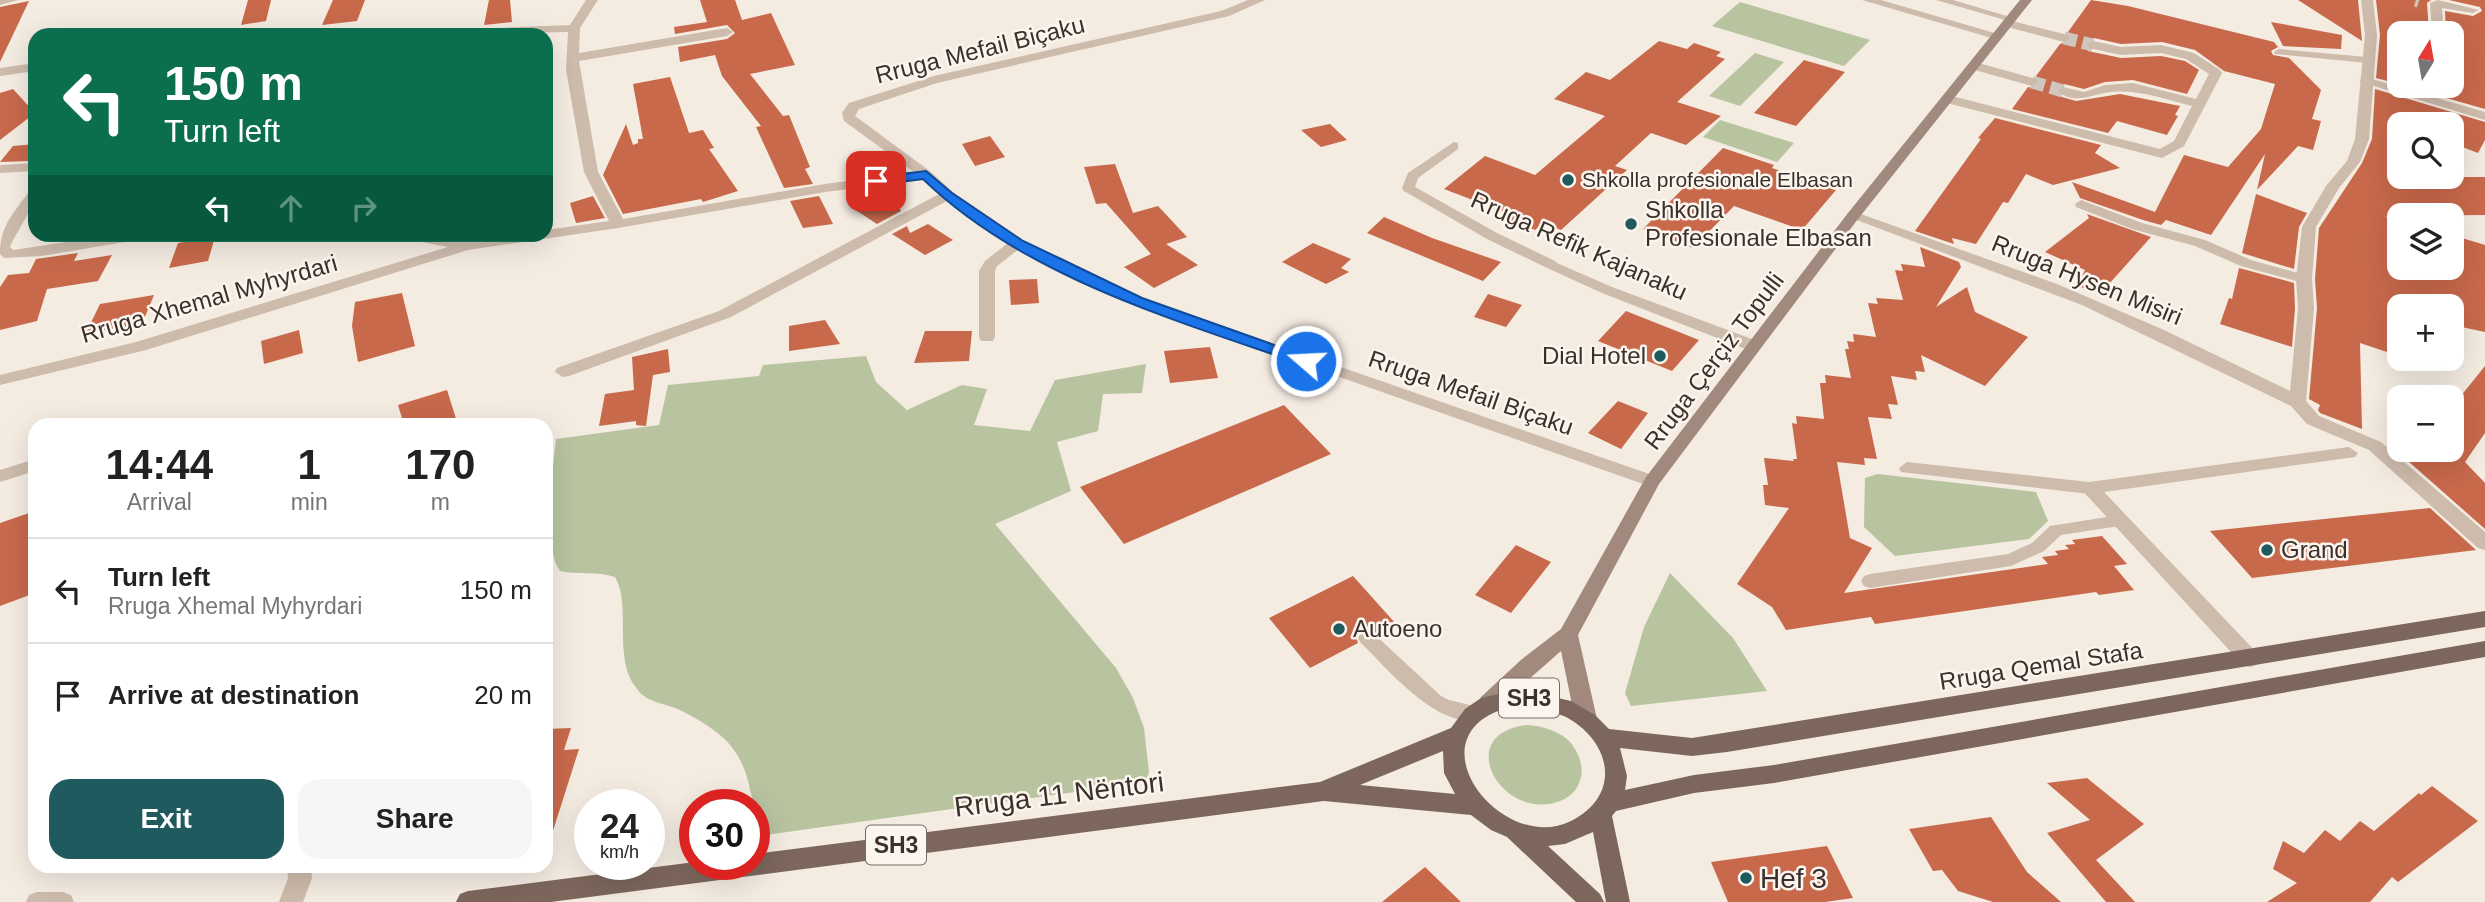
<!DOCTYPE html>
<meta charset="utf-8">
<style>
:root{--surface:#fff;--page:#f6f6f6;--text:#222;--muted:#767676;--line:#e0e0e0;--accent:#1f5a5e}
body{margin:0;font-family:Arial,sans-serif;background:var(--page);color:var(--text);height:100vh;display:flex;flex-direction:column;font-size:26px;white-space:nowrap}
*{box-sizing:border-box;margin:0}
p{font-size:23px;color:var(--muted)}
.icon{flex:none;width:38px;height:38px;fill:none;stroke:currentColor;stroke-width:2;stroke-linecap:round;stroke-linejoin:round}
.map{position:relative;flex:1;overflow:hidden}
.panel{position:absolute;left:28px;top:418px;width:525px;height:455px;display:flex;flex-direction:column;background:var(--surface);border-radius:21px;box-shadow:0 7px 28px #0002}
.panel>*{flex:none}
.hud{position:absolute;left:28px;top:28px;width:525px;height:214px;border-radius:21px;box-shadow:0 7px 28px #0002;background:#0b6e4f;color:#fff;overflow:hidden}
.needle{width:46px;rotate:11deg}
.controls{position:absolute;left:2387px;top:21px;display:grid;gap:14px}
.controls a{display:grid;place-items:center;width:77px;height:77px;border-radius:14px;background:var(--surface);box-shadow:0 7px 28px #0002;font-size:35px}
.speed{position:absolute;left:574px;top:789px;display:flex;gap:14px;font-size:35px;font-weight:700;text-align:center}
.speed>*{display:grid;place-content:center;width:91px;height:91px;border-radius:50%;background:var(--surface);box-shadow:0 7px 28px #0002;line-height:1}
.speed small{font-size:18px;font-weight:400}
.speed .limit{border:10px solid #d22;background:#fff;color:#111}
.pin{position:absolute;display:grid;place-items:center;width:60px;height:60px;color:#fff;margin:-30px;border-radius:14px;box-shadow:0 4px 10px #0006}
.me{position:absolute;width:77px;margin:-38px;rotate:289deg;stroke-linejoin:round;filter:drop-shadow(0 0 5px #0008)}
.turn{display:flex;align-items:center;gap:24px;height:147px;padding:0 21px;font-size:32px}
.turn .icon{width:91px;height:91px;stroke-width:2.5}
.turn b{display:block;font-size:49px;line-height:60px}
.lanes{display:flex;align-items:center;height:66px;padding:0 21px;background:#0003;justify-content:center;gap:35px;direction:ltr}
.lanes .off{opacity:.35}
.eta{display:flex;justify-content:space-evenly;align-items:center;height:119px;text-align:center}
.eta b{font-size:42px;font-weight:700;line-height:49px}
.button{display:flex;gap:14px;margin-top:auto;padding:14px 21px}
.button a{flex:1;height:80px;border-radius:21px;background:var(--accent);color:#fff;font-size:28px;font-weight:700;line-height:80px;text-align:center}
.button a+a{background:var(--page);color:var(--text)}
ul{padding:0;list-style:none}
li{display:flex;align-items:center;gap:21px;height:105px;padding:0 21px;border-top:2px solid var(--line)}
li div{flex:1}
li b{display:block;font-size:26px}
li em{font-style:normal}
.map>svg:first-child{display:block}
.green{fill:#b8c4a0}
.building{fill:#c8694b}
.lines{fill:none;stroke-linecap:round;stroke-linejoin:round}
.street-tunnel{stroke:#cfc6bd;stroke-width:13;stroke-dasharray:13 6;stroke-linecap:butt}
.lane{fill:#cdbbac;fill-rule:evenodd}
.street{fill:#cdbbac;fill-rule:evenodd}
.secondary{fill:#a18a7d;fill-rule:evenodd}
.primary{fill:#7d675c;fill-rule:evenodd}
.route{fill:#1a73e8;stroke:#114b97;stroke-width:2}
.poi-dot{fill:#1f5a5e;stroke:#fbf5ee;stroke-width:2.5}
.labels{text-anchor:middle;stroke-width:5;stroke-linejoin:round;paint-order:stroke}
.far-poi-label{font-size:21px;fill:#3b302b;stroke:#fbf5ee;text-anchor:start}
.shield{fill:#fbf5ee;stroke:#756b66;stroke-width:2}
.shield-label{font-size:23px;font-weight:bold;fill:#3b302b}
.street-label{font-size:24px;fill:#3b302b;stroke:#fbf5ee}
.poi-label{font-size:24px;fill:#3b302b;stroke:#fbf5ee;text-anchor:start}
.near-street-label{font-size:28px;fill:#3b302b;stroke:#fbf5ee}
.near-poi-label{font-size:28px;fill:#3b302b;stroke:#fbf5ee;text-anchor:start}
</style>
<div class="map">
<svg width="2485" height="902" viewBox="0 0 2485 902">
<rect width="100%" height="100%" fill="#f4ebe1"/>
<path class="green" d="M1740,2L1870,40L1844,66L1712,26Z
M1755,53L1784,62L1740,106L1709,96Z
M1720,120L1794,143L1777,162L1703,137Z
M866,356L876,382L907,410L962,385L987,389L974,425L1030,431L1055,380L1146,364L1142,393L1103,394L1098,431L1057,442L1071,491L995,524L1116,668L1133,698L1144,728L1149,772L1146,782L759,836C746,767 748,744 680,710C665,703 647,703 637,689C612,660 632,605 615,577C597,571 579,575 560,571C542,546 553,470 556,439L659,425L668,385L759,376L763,365Z
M1878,474L2036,492L2048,521L2029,539L1895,556L1864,527L1865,478Z
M1670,573L1733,638L1767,691L1631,706L1625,693L1644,627Z
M1527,725C1543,726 1560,731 1571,743C1580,755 1585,769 1579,783C1576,792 1568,798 1560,801C1502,823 1451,734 1527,725Z"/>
<path class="building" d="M248,0H271L266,21L241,25Z
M333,0H365L357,21L322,25Z
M489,0H510L512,22L484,25Z
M700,0H735L742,20L771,13L795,65L750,74L783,116L789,115L810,167L805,169L813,184L784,188L756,127L761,126L722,76L715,55L680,62L678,47L727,39L735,33L727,25L675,34L674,27L707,22Z
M2091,0L2128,6L2274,42L2278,47L2271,51L2273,55L2289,58L2321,90L2312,119L2321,121L2313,150L2298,146L2257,190L2265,154L2211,235L2166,220L2161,225L2143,220L2080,198L2072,182L2155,212L2184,155L2228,167L2261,129L2275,84L2224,71L2195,50L2162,42L2121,44L2094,38L2084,44L2088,51L2121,58L2161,56L2185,61L2199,70L2187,94L2133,80L2105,82L2084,89L2064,84L2054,90L2062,97L2076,101L2120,94L2180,106L2175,115L2178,116L2167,135L2117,121L2108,133L2012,109L2028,87L2033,88L2039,84L2040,81L2036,76L2060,44L2071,40L2068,32Z
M2298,0H2358L2362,41Z
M2376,0H2431L2427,3L2429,33H2421L2399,24V84L2376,78L2380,35Z
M2449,0H2485V109L2404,86H2452V33H2446L2445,11L2473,16L2482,11L2480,7Z
M29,1L0,62V7Z
M2271,22L2342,35L2341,49L2283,46Z
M1659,41L1687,49L1694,43L1721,52L1716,56L1725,59L1677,102L1721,116L1686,145L1651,133L1615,166L1627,170L1561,230L1543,223L1535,230L1500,216L1504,212L1444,189L1485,156L1535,175L1605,116L1554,99L1586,72L1610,80Z
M1804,60L1845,72L1796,126L1754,113Z
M670,77L689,133L703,130L714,148L709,149L738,191L703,202L701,199L623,214L603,175L626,124L633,145L638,143V139H643L633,84Z
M13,89L35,113L0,140V93Z
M2375,89L2485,122V140L2478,153L2452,143V124H2399V177H2485V215L2385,216L2399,220V268H2452V235L2485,245V332L2452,325V306H2399V356L2360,343L2362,429L2320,413L2318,410L2320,405L2309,399L2317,308L2315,279L2319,228L2362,163L2372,139Z
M1995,118L2101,145L2095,153L2120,168L2053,185L2026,174L2008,203L2003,202L1976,244L1952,238L1954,244L1915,231L1981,139L1978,138Z
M1330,124L1347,140L1321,147L1301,130Z
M990,136L1005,157L975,166L962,144Z
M35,144V156L31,161L0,162L13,146Z
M1723,148L1774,165L1772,168L1836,190L1802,230L1734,206L1693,248L1643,229Z
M1115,164L1133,213L1158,206L1187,237L1166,244L1198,265L1154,288L1124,267L1151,254L1106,203L1096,204L1084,167Z
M2256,194L2307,213L2299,227L2294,269L2242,253Z
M593,196L605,218L576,223L570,203Z
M819,196L833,224L803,228L790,201Z
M895,200L901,211L877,224L854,209Z
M2087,214L2151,237L2101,293L2077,286L2085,270L2045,252L2089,218Z
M1384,217L1432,238L1501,262L1483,281L1367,233Z
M928,224L953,240L925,255L892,234L907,226L910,233Z
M215,237L208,261L169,268L178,243Z
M1313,243L1351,259L1341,268L1349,272L1326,284L1282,262Z
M1920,247L1959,262L1961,267L1936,307L1967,287L1975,312L2028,337L1985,386L1921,355L1925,372L1915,371L1917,380L1891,376L1898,405L1888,404L1892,419L1868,417L1877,459L1864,458L1865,465L1837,462L1850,538L1872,548L1844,593L2048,564L2042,557L2058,555L2055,551L2069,549L2065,545L2075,544L2072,540L2102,536L2127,564L2114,566L2134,590L2099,595L2096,592L1875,624L1871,617L1786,630L1772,607L1737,584L1789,508L1765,505L1763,485H1768L1764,458L1794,461L1793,459H1797L1792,423L1797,424L1796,416L1824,419L1820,383H1826L1825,375L1851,378L1845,349H1849L1847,341L1854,342L1853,334L1876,337L1868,303L1878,304L1876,298L1903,300L1895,270L1903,271L1901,264L1925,267Z
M78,253L74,261L112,255L98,281L47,289L37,321L0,330V287L8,275L29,273L36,259Z
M2239,268L2294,283L2295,308L2292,347L2220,324L2229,298L2232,299Z
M1037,279L1039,303L1011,305L1009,280Z
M402,293L415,346L358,362L352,326L355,302Z
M1488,294L1522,305L1506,327L1474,317Z
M154,295L142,324L86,333L100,304Z
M1626,311L1699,340L1672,371L1598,341Z
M825,320L840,344L789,351V326Z
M299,330L303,353L264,364L261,341Z
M925,331H972L969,361L914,363Z
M1210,347L1218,378L1170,383L1164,351Z
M668,349L670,372L653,375L646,426L636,425V421L599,426L605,394L634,390L632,357Z
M2485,366V433L2465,462L2485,483V529L2408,461L2417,450H2452V407Z
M447,390L458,425H404L398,405Z
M1618,401L1648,413L1621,449L1588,433Z
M1284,405L1331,454L1124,544L1080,487Z
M2430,508L2476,550L2252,578L2210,531Z
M35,511V593L0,606V523Z
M1516,545L1551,562L1511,613L1475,595Z
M1353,576L1396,624L1377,633L1368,629L1360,631L1356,637L1358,643L1310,668L1269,618Z
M571,728L564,750L579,749L551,837L546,836V729Z
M2087,778L2144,824L2096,860L2135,902H2106L2047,833L2090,820L2047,783Z
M2432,786L2478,821L2398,882L2392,877L2370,902H2267L2297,883L2273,869L2283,841L2304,853L2325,830L2340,841L2360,821L2374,831L2419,793L2421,795Z
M1991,817L2027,872L2061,902H1993L1958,891L1942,870L1933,871L1909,829Z
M1827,846L1853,898L1825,902H1728L1711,862Z
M1425,867L1461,902H1382Z"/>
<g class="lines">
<path class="street-tunnel" d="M2416,0L2419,1
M2064,38L2093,45
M2032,82L2063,91"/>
<path class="lane" d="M1936,0H1953L2017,19L2012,22Z
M2279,49L2367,57L2372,60L2367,63L2275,54L2274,52Z
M2365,77L2485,112V120L2361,82L2359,80Z
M1454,142L1458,143V149L1418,178L1415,187L1497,233L1555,261L1557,264L1555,267H1545L1487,239L1404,191L1402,188L1408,173Z
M2081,200L2142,223L2205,240L2251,260L2309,276L2311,279L2304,283L2241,266L2195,246L2132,229L2076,207L2075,204Z
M1907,462L2089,482L2097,488L2089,494L1901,472L1899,468Z
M2120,515L2126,517L2128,521L2126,525L2061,535L2044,551L2011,566L1870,588L1864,586L1861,581L1864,576L1870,574L2008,554L2032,543L2050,526Z
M1367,631L1373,633L1441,696L1449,700L1482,708L1484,713L1482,718C1440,733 1388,669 1361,643L1358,638L1361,633Z
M37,892H63L71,895L74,902H26L29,895Z"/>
<path class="street" d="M0,0H18L0,5Z
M586,0H598L580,28L579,53L727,28L733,32L727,36L579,61L598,172L623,219L825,184L914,172L844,121L842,113L849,103L934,76L1221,11L1248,0H1265L1229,16L937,83L859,109L855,116L931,172L953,192L1023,240L1142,298L1658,477L1661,481L1658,485H1646L1132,304L1019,249L997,266L995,271V337L993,341H981L979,337V271L985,261L1008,243L947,201L731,317L569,376L563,377L555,372L557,368L719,311L939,194L923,180L825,192L618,228L468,250L146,350L0,385V375L136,342L448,247L401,238L394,234H428L466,242L515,234H546V230L609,221L584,172L566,70L568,32L418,35L424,31L570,25Z
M1862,0H1881L2005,36L1995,39Z
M2361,0H2373L2377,35L2369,139L2360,162L2339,188L2316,227L2312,279L2314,308L2306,401L2319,416L2381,442L2485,532V550L2478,548L2369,450L2307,424L2291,406L2082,305L1846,216L1848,213H1858L2057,284L2164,330L2290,391L2298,308L2296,279L2302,227L2326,186L2347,161L2355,139L2365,35Z
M2438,0L2479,10L2473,13L2442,8L2444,33H2432L2430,3Z
M2008,20L2068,35L2070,38L2064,42L2004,26L2002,24Z
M2093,41L2121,47L2161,45L2194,53L2220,70L2222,73L2184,146L2162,158L1943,102L1942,99L1948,95L2160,149L2174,141L2192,106C2165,99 2138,89 2110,92C2090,95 2075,105 2057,91L2063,87L2084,92L2105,85L2133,83L2196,99L2209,74L2186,59L2161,53L2121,55L2089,48L2087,45Z
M1975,62L2036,79L2038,82L2032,86L1971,69L1969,66Z
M35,63V71L0,76V68Z
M35,163V171L0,173V165Z
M35,189C35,209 18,228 10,247L13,250L119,234H155L148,238L42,256L4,258L0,254C0,225 14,213 30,190Z
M1550,260L1612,287L1760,342L1762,346L1754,351L1748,350L1602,293L1545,267L1543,264L1545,261Z
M157,418L163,420L165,425H145L148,421Z
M2349,447L2358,453L2355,457L2104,492L2257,653L2260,659L2257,665L2250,667L2243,665L2080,488L2083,484L2089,482Z
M35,459V471L0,482V470Z
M287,866H311L312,878L303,902H279L288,878Z"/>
<path class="secondary" d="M2020,0H2032L1858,219L1659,484L1578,635L1597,719L1593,725L1586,728L1579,725L1575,719L1561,651L1495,709L1488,712L1481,709L1478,703L1481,697L1522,659L1561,629L1646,477L1848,213Z"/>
<path class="primary" d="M2485,611V627L1727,752L1692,756L1620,748L1627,776L1625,790L1694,775L1774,765L2485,641V657L1774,783L1694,793L1616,811L1612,816L1630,902H1606L1593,832L1565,844L1548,846L1600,894L1604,902H1576L1507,837L1491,830L1471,815L1324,801L551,902H456L460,894L468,891L695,862V864H754V854L1320,782L1451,728L1465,709L1481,698L1519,689L1571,701L1595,715L1609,729L1692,738ZM1519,705C1535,708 1551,710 1566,717C1612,742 1622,795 1571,821C1499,857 1402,727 1519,705ZM1443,751L1444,773L1455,794L1360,785Z"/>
</g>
<path class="route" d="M926,171L952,193L1023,241L1061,259L1142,298L1311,358L1313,361L1306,366L1301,364C1172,319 1023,276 923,179L876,185L869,181L876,177Z"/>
<g class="poi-dot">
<circle cx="1568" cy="180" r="7"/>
<circle cx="1631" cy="224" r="7"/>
<circle cx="1660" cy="356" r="7"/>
<circle cx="2267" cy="550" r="7"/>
<circle cx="1339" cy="629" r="7"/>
<circle cx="1746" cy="878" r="7"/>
</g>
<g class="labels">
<g class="far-poi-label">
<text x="1582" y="187">Shkolla profesionale Elbasan</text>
</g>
<g class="shield">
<rect x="1499" y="678.5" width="60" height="39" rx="5"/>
<rect x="866" y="825.5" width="60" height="39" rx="5"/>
</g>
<g class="shield-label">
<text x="1529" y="706">SH3</text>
<text x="896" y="853">SH3</text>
</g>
<g class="street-label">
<text transform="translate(980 50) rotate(-14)" y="8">Rruga Mefail Biçaku</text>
<text transform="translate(1579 246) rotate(24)" y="8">Rruga Refik Kajanaku</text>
<text transform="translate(2087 280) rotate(22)" y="8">Rruga Hysen Misiri</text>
<text transform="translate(209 299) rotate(-16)" y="8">Rruga Xhemal Myhyrdari</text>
<text transform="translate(1714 361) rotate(-53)" y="8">Rruga Çerçiz Topulli</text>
<text transform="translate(1471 393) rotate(19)" y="8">Rruga Mefail Biçaku</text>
<text transform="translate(2041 666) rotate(-9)" y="8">Rruga Qemal Stafa</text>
</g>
<g class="poi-label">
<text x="1645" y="218">Shkolla<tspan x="1645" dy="28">Profesionale Elbasan</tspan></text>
<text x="1646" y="364" text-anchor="end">Dial Hotel</text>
<text x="2281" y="558">Grand</text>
<text x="1353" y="637">Autoeno</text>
</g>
<g class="near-street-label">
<text transform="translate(1059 794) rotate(-7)" y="10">Rruga 11 Nëntori</text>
</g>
<g class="near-poi-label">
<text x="1760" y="888">Hef 3</text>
</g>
</g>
</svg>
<div class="controls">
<a><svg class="needle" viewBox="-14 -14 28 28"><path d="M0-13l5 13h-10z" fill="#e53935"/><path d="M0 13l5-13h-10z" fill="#767676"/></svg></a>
<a><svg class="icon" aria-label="search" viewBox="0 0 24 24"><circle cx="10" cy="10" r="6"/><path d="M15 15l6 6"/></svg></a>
<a><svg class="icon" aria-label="layers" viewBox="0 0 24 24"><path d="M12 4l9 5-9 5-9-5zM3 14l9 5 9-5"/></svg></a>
<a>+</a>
<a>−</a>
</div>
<div class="speed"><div>24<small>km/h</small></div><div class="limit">30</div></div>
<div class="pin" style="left:876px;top:181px;background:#d93025"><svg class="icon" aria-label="arrive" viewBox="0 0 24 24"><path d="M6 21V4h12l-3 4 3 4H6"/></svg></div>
<svg class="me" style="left:1306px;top:361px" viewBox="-20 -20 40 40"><circle r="17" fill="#1a73e8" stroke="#fff" stroke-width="3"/><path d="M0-11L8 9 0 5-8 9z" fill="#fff"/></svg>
<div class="hud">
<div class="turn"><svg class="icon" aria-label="left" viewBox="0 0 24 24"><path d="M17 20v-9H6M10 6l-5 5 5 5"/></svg><div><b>150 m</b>Turn left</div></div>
<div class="lanes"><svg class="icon" aria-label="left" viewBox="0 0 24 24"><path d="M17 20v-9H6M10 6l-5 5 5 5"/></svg><svg class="icon off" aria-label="ahead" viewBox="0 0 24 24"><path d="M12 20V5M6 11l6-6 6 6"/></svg><svg class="icon off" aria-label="right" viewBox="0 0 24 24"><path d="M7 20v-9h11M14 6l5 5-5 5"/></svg></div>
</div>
<section class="panel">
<div class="eta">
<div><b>14:44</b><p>Arrival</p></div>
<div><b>1</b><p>min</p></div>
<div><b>170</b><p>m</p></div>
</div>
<ul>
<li><svg class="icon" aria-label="left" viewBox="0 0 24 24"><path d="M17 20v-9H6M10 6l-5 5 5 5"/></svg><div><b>Turn left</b><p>Rruga Xhemal Myhyrdari</p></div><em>150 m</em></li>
<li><svg class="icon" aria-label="arrive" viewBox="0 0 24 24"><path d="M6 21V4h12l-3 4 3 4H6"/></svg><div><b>Arrive at destination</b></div><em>20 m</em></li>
</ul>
<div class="button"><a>Exit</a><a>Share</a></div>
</section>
</div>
